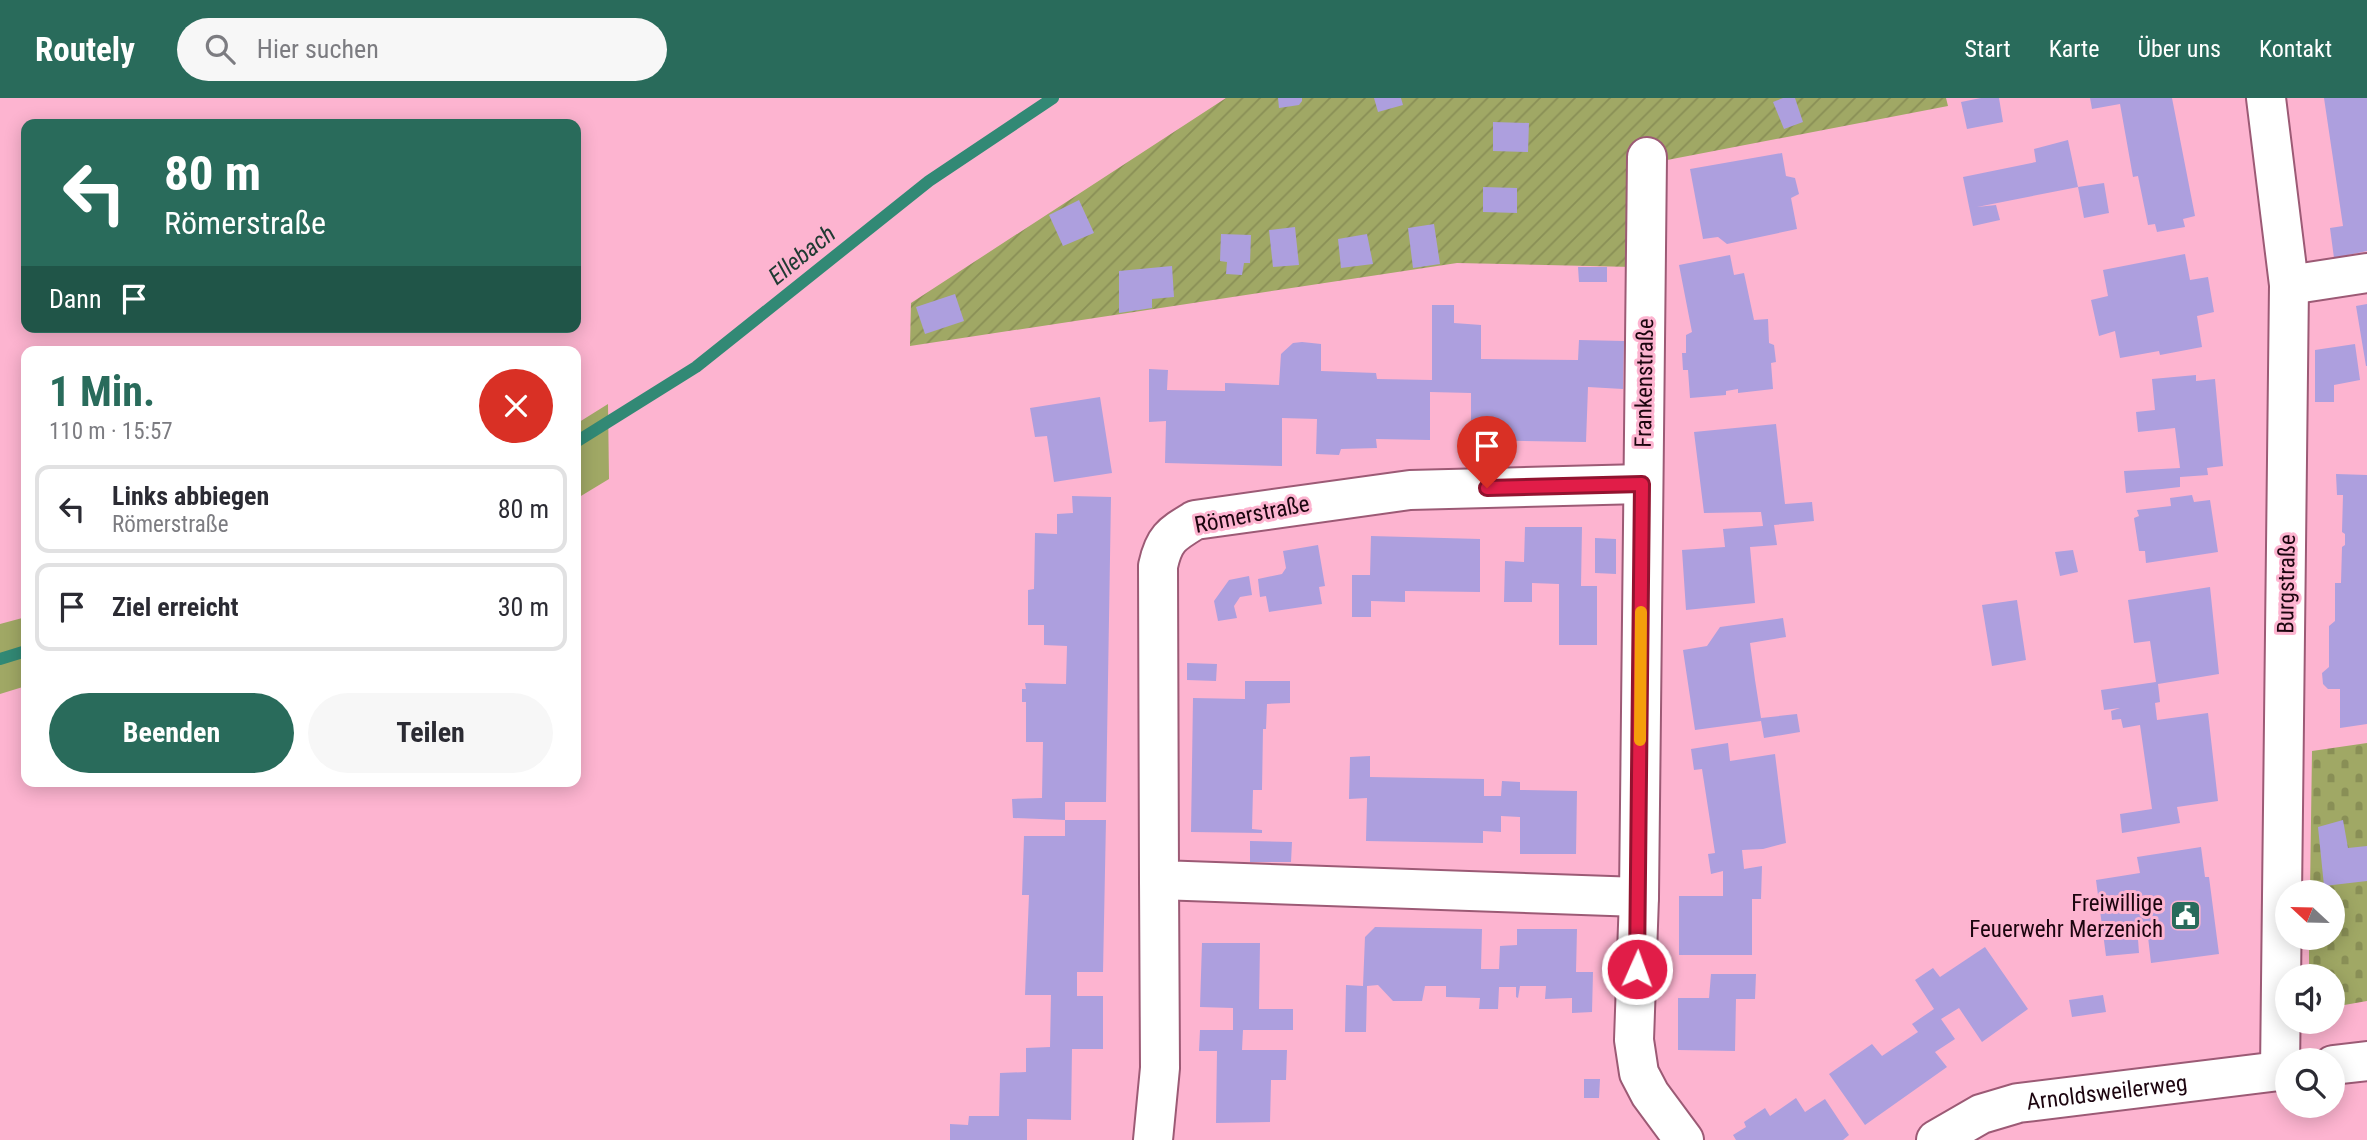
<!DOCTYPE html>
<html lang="de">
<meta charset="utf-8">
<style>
:root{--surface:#fff;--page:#f7f7f7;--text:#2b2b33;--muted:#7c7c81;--line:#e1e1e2;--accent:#296b5b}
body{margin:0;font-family:"Roboto Condensed",sans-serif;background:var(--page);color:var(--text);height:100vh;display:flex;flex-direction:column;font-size:26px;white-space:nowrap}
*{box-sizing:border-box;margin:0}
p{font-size:23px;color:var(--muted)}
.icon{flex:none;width:38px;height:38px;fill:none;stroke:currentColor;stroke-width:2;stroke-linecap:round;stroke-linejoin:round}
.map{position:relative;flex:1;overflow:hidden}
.side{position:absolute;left:21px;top:248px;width:560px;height:441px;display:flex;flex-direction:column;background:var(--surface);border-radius:14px;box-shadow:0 4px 18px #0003}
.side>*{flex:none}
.guide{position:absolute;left:21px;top:21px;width:560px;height:214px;border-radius:14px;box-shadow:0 4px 18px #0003;background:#296b5b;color:#fff;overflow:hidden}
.needle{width:46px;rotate:292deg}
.fabs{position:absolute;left:2275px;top:782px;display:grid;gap:14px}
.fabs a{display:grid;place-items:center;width:70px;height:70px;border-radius:50%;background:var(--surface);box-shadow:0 4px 18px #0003;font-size:35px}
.pin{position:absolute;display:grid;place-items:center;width:60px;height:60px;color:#fff;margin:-72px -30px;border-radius:50% 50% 50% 0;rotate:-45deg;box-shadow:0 0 7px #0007}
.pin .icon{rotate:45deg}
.me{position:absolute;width:77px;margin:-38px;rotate:2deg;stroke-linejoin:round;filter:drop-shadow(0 0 5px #0008)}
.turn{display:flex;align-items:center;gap:24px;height:147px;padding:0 28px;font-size:32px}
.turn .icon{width:91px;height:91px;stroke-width:2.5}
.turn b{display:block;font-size:49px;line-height:60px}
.then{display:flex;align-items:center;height:66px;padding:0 28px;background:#0003;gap:14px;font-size:26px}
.round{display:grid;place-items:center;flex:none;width:74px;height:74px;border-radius:37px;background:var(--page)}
.overview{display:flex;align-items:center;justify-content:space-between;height:119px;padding:0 28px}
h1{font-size:42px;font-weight:700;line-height:52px;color:var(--accent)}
.primary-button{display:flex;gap:14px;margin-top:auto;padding:14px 28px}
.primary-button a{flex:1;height:80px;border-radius:42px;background:var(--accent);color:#fff;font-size:28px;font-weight:700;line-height:80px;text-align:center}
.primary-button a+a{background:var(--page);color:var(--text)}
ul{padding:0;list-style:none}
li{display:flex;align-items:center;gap:21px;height:88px;margin:0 14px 10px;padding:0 14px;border:4px solid var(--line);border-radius:14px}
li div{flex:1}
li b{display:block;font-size:26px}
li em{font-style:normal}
header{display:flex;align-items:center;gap:42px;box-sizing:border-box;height:98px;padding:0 35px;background:var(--accent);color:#fff}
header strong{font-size:33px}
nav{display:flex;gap:38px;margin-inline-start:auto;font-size:24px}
.search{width:490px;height:63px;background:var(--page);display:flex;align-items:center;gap:18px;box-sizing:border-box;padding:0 24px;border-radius:38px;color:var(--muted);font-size:26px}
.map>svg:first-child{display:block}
.grass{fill:#a0a865}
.cemetery{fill:url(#cemetery-stones)}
.garden{fill:url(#garden-furrows)}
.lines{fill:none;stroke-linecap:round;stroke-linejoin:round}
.stream{stroke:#328975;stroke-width:12}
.building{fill:#ad9fde}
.minor-casing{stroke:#9c5a75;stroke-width:42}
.minor{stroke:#fff;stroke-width:38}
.route-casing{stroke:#92132f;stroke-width:18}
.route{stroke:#e11d48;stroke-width:12}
.slow{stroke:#f59e0b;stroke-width:12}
.labels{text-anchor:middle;stroke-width:6;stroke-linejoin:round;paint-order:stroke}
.street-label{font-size:23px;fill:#1c050f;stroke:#fdb4d0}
.poi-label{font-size:23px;fill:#1c050f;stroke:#fdb4d0;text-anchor:end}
.water-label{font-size:24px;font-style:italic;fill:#203b33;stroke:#fdb4d0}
</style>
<header>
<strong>Routely</strong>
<div class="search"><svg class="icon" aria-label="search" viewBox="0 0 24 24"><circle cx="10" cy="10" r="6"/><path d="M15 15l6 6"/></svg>Hier suchen</div>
<nav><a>Start</a><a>Karte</a><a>Über uns</a><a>Kontakt</a></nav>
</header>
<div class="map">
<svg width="2367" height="1042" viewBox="0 0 2367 1042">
<defs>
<pattern id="cemetery-stones" width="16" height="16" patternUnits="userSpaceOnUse" patternTransform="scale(1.75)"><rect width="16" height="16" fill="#a0a865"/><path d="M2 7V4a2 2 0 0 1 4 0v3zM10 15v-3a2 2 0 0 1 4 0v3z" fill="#898f56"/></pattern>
<pattern id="garden-furrows" width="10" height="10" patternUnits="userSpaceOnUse" patternTransform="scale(1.75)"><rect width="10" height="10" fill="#a0a865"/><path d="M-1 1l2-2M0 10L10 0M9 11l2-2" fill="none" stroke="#898f56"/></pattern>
</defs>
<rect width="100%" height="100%" fill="#fdb4d0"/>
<path class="grass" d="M608,306L609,381L576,401V326Z
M26,519V588L0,596V526Z"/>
<path class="cemetery" d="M2367,645V903L2333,909V878H2309V840H2333V794H2310L2312,653Z"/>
<path class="garden" d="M1226,0H1946L1948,8L1636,68L1633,169L1457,165L910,248L911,205Z"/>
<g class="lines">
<path class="stream" d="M576,344L696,269L929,83L1053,0
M0,561L26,553"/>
</g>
<path class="building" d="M1278,0H1302V3L1299,7L1279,10Z
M1374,0H1401L1403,7L1378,14Z
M1783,0H1795L1803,24L1784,31L1773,4Z
M1981,0H1999L2003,24L1967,31L1961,4Z
M2090,0H2172L2195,118L2183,121L2185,129L2157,134L2155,126L2148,127L2138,78L2133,79L2120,6L2092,11Z
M2324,0H2367V153L2334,160L2330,130L2343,128Z
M1493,24L1529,25L1528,54L1493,53Z
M2068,42L2078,89L2104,85L2109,115L2084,120L2078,89L1977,109L1996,107L2000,122L1973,128L1963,79L2036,64L2034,51Z
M1782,55L1786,78L1795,80L1799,96L1791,100L1797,131L1727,146L1718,139L1703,141L1690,71Z
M1483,89L1517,90V115L1483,114Z
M1079,102L1094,135L1063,148L1049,117Z
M1434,126L1440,166L1413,170L1408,130Z
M1295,129L1299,167L1273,169L1269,132Z
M1221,136L1251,137L1250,165H1244L1242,177L1226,176L1227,164L1220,163Z
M1367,136L1373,166L1341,170L1338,141Z
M2185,156L2190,182L2208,179L2214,214L2197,218L2202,249L2160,257L2159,253L2120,260L2115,233L2099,238L2091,202L2108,198L2103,172Z
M1730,157L1734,177L1744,175L1754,222L1768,221L1769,245L1774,247L1776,264L1771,265L1773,291L1738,295V291L1726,293V297L1690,300L1688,272H1683L1682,255H1686V237L1692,234L1679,167Z
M1172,168L1174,199L1152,201V210L1119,215V173Z
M1578,169H1607V184H1579Z
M955,196L964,223L925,236L916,209Z
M2367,206V268H2366L2356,208Z
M1432,207H1454V225L1481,227V261L1578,262L1579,242L1624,243L1623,291L1588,289L1586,344L1471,342V295L1430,294V342L1376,341L1377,350L1341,351L1339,357L1316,356L1317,321L1282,320V368L1165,365L1166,323L1149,324V271L1168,272L1167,292L1225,293V285L1279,287L1281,256L1293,245L1302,244L1321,246V273L1376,275L1377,281L1432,282Z
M2355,246L2360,282L2334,287V304H2315V252Z
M2196,277V283L2215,281L2223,368L2207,370L2208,377L2180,379V389L2126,395L2124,373L2180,370L2175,330L2138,334L2136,314L2155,312L2152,281Z
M1100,299L1112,375L1054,384L1047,338L1035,339L1030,310Z
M1776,326L1785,406L1812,404L1814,423L1774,427L1777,447L1750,449L1755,505L1686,512L1682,452L1725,449L1723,431L1763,428L1761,414L1704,415L1694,334Z
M2336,376L2367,377V626L2340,630V591H2328L2323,586L2322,575L2329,569V528L2335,523V485H2341L2342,449L2345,447V436L2342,434L2343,397H2337Z
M2192,397L2194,404L2210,402L2218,454L2146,465L2145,453H2139L2134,420L2139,418L2137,412L2171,408L2170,400Z
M1072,398L1111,399L1106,704H1065V722H1106L1103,874H1077V898H1103V951H1072L1071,1022L1027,1021V1042H950V1026L968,1027L969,1018H999L1000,975L1026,974V950L1050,949L1051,897H1025L1029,797H1022L1024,738H1065V722L1013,720L1012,701L1042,700L1043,644H1026V604H1022V591H1026L1025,585L1066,586L1067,548L1044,547V527H1028V492L1034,491L1035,435L1057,436V416L1073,415Z
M1525,429H1582L1581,488H1597V547H1559V486L1532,485V504H1504L1505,463L1524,464Z
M1371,438L1480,441V494L1405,493V504L1371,503V519H1352V477H1370Z
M1595,440L1616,441V476L1595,475Z
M1318,447L1325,488L1319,489L1322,506L1269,514L1266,498L1260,499L1258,481L1282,476L1286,470L1283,453Z
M2073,452L2078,474L2060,478L2055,454Z
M1249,478L1252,497L1240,499L1234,508L1237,520L1218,523L1214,503L1229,482Z
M2210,489L2219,576L2158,586L2160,604L2155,605L2157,622L2208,615L2218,703L2177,709L2180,725L2122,735L2120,716L2152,711L2140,627L2123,630L2121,621L2112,622L2111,613L2120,610L2104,612L2101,592L2156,584L2150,543L2134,545L2128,502Z
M2017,502L2026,562L1992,568L1982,507Z
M1783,520L1786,539L1750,545L1755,582L1761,620L1797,616L1800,634L1764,640L1761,623L1695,632L1683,552L1707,548L1720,529Z
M1187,565L1217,566L1216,583L1187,582Z
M1245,583H1290V605L1267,606L1266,631H1263L1262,692H1253L1252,731L1262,732V735L1191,734L1193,600L1245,601Z
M1728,645L1730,663L1775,656L1786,745L1763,751L1742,752L1744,771L1762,768L1761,801H1752V857H1679V798H1723V773L1711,776L1708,756L1715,755L1702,671L1694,672L1691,651Z
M1370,658V679L1484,681V698H1501L1502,683L1520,684V692L1577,693L1576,756H1520V719L1501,718V734L1483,733V745L1366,743L1367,700L1349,701L1350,659Z
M2343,722L2348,750L2367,748V783L2324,788L2318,729Z
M1250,743L1292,744L1291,764H1250Z
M2201,749L2205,779H2209L2219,856L2151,865L2148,839L2138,841L2139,855L2106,858L2096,782L2140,775L2137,759Z
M1375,829L1482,831L1481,871H1499L1500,848L1517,847V831H1577L1576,874H1593L1592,914L1572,915V900L1545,901L1546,888H1520L1518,900L1516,899V889H1499L1498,911H1479L1480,900L1446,899V888H1425L1422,903H1393L1378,887L1367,888L1366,934H1345L1346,887L1363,888L1365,839Z
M1202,845H1260L1259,911H1293V932H1243L1242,952H1287L1286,982H1271L1270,1024L1216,1025L1217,953H1199L1200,932H1233V910L1200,909Z
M1985,849L2028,911L1982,944L1959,910L1941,921L1955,941L1935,954L1947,969L1865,1027L1829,976L1872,946L1882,958L1918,934L1912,926L1934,911L1915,882L1933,870L1940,879Z
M1711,876H1756L1755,901H1736L1735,953L1678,952V900H1709Z
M2103,897L2106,914L2072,919L2069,902Z
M1584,981H1600L1599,1000H1584Z
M1796,1000L1805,1014L1825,1001L1849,1037L1843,1042H1736L1733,1037L1746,1029L1744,1024L1765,1010L1770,1018Z"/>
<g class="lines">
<defs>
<g id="minor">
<path d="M2266,0L2289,187L2280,973"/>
<path d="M1647,59L1639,799L1634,942L1639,975L1650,996L1684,1042"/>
<path d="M2289,187L2367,175"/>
<path d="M1639,799L1159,782L1158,468C1164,440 1172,436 1195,422L1410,392L1642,386"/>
<path d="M2333,967L2367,963"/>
<path d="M1153,1042L1160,970L1159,782"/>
<path id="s1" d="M1936,1042L1981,1016L2018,1005L2287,972"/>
</g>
</defs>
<use href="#minor" class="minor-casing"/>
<use href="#minor" class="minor"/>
</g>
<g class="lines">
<defs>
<path id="route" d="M1487,390L1642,386L1637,871"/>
</defs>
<use href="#route" class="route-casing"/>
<use href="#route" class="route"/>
<path class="slow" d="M1640,642L1641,514"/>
</g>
<defs>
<symbol id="civic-square" viewBox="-11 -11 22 22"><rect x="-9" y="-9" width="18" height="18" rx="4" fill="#296b5b" stroke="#fdb4d0"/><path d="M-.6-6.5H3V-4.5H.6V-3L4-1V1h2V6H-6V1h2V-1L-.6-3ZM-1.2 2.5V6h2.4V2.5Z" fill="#fff"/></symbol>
</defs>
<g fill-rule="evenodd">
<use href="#civic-square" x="2168" y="800" width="35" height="35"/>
</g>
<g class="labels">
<g class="street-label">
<text transform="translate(1644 285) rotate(-89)" y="8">Frankenstraße</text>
<text transform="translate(1252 416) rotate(-11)" y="8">Römerstraße</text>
<text transform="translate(2286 486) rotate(-89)" y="8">Burgstraße</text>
<text dy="8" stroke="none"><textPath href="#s1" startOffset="180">Arnoldsweilerweg</textPath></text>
</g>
<g class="poi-label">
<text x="2163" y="813">Freiwillige<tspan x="2163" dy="26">Feuerwehr Merzenich</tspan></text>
</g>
<g class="water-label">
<text transform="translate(802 157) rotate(-39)" y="8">Ellebach</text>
</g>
</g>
</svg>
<div class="fabs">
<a><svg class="needle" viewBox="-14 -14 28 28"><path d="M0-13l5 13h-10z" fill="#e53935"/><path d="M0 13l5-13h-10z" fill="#7c7c81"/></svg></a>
<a><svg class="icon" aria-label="sound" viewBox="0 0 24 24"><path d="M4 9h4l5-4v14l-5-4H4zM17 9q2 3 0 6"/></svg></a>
<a><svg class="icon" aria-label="search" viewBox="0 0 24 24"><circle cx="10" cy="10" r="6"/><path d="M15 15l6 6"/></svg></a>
</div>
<div class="pin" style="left:1487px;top:390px;background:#d93025"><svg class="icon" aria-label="arrive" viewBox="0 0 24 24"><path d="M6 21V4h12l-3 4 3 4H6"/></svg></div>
<svg class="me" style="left:1637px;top:871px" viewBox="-20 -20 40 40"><circle r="17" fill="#e11d48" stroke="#fff" stroke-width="3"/><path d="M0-11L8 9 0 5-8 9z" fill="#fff"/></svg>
<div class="guide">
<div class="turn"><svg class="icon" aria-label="left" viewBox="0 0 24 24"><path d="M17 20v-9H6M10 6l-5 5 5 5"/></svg><div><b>80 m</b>Römerstraße</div></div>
<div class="then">Dann<svg class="icon" aria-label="arrive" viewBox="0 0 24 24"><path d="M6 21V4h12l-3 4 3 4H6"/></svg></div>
</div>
<section class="side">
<div class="overview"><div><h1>1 Min.</h1><p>110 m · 15:57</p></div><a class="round" style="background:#d93025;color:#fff"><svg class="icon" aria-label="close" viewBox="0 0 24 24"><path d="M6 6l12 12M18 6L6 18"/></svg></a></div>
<ul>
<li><svg class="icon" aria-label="left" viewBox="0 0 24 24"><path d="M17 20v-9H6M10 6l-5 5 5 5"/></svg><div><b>Links abbiegen</b><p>Römerstraße</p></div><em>80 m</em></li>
<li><svg class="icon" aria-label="arrive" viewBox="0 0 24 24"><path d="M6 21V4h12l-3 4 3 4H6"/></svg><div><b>Ziel erreicht</b></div><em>30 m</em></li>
</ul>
<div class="primary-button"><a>Beenden</a><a>Teilen</a></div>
</section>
</div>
